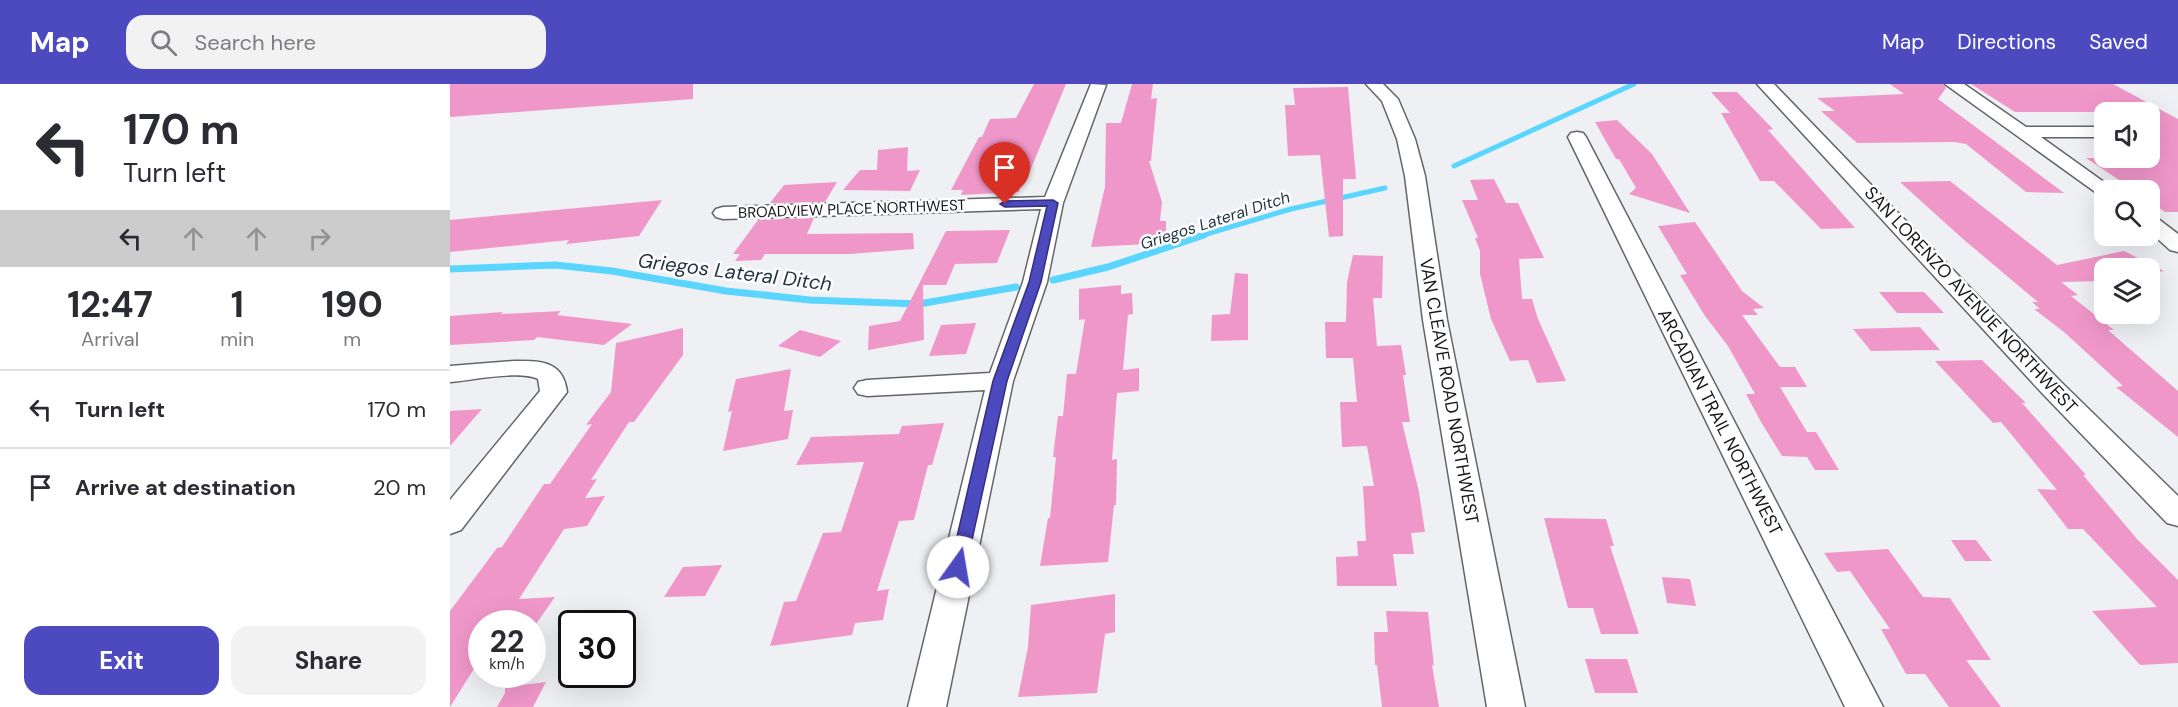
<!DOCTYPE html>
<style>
:root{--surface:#fff;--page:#f2f2f3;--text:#2b2b33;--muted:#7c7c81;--line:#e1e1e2;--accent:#4d4ac0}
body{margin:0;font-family:"DM Sans",sans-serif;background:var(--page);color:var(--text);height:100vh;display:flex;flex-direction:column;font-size:22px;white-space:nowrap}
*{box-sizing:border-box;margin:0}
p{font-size:20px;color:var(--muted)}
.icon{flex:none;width:33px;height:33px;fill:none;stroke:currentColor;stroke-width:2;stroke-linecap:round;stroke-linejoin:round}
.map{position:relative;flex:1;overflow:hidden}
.side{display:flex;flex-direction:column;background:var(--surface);width:450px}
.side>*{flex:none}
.banner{background:#fff;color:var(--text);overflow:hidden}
.controls{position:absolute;left:1644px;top:18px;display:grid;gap:12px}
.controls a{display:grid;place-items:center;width:66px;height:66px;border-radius:12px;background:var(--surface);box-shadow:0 6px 24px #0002;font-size:30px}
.speed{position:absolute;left:18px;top:526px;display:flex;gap:12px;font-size:30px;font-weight:700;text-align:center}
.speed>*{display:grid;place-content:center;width:78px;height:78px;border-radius:50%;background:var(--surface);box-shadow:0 6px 24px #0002;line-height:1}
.speed small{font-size:15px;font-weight:400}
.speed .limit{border:3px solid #111;border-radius:9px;background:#fff;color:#111}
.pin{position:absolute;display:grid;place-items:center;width:51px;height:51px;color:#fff;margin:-62px -26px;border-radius:50% 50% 50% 0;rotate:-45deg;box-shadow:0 0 6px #0007}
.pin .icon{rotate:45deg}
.me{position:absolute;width:66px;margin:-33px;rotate:13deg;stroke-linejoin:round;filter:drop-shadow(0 0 4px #0008)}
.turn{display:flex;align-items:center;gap:21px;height:126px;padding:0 24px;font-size:27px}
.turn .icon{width:78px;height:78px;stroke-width:2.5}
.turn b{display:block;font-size:42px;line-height:51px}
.lanes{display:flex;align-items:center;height:57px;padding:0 24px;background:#0003;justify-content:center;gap:30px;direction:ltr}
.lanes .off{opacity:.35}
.eta{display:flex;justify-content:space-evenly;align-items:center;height:102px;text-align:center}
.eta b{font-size:36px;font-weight:700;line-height:42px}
.action{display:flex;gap:12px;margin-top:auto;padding:12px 24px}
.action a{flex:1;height:69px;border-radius:18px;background:var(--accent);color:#fff;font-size:24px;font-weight:700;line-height:69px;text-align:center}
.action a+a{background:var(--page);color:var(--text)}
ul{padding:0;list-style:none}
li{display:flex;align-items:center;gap:18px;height:78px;padding:0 24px;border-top:2px solid var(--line)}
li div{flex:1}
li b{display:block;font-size:22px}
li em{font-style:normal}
header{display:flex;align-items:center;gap:36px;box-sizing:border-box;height:84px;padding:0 30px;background:var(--accent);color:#fff}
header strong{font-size:28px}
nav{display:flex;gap:33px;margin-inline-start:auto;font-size:21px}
.search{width:420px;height:54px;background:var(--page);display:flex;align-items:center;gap:15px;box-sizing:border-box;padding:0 21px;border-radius:18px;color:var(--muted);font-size:22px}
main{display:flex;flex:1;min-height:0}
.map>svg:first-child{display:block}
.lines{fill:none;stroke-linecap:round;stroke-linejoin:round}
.stream-far1{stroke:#5ad5fe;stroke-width:5}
.stream{stroke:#5ad5fe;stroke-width:7}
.building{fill:#f097ca}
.minor-casing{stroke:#646569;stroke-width:3}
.minor{fill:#fff;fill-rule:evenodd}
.route{fill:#4d4ac0;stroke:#32307d;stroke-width:1.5}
.labels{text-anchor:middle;stroke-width:5;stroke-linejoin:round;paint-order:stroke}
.far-street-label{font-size:15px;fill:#161718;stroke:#fdfdff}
.far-water-label{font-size:16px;font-style:italic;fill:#1f343c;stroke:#fdfdff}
.street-label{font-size:18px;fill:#161718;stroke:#fdfdff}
.water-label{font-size:20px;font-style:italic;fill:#1f343c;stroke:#fdfdff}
</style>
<header>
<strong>Map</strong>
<div class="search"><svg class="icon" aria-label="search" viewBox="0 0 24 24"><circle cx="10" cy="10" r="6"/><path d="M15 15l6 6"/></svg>Search here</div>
<nav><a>Map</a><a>Directions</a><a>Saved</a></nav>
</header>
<main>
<section class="side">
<div class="banner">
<div class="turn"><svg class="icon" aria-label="left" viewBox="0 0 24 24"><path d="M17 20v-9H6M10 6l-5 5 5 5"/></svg><div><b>170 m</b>Turn left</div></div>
<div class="lanes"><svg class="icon" aria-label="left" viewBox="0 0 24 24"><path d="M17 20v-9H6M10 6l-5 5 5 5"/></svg><svg class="icon off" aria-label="ahead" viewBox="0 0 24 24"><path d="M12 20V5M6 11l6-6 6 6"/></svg><svg class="icon off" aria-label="ahead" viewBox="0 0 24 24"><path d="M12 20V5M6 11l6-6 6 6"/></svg><svg class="icon off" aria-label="right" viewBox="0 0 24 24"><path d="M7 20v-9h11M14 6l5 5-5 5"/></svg></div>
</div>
<div class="eta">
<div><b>12:47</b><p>Arrival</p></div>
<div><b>1</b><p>min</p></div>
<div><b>190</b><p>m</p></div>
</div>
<ul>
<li><svg class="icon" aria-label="left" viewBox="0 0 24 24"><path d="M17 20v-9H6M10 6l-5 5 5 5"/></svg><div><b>Turn left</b></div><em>170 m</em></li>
<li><svg class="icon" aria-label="arrive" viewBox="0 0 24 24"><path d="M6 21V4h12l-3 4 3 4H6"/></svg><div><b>Arrive at destination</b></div><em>20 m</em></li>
</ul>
<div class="action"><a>Exit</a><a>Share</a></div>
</section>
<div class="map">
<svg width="1728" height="623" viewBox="0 0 1728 623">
<rect width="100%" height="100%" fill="#eff0f4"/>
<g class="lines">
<path class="stream-far1" d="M1004,82L1184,0
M750,152L841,125L935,104"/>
<path class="stream" d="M0,185L105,181L162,187L276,207L360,216L469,220L566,203
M603,196L658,183L754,151"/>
</g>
<path class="building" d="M0,0H243V15L0,33Z
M584,0H616L575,99H571L569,108L511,111L513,106H501L529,53H532L540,35L566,34Z
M682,0H703L701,15L707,14L701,77H699L712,118L710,137H716V159L641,163L655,103L656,39H671Z
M1440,0H1493L1496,4L1488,15L1614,109L1576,108L1516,60L1504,58L1407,59L1371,27H1385L1367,14L1454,10Z
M1521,0H1663L1728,35V128H1715L1700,117V106H1684L1636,74H1700V28H1565Z
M898,3L906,95H893V152L879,153L870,71L838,72L835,21H845L843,4Z
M1261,8H1287L1323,45L1318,46L1405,144L1371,145L1324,97H1310L1271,29H1280Z
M1167,36L1202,70L1240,129L1179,110L1186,104L1169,75H1166L1145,38Z
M458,63L457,87L470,86L460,107L393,106L410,86H427L428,66Z
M1044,95L1056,119H1068L1094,174L1069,175L1072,215H1082L1088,235L1116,297L1087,299L1078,276L1060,277L1041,235L1030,190V167L1025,154H1028L1012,116H1028L1020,96Z
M1500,97L1607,181L1674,167L1714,187L1700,190V184H1654V197L1611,198L1628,211L1621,212L1664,246H1658L1728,307V353L1666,303L1673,302L1614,248L1584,225H1590L1582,218H1588L1513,155L1450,98Z
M387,98L375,118L320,119L334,101Z
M212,116L189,152L116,160L119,156L0,168V136Z
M364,134L357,150L463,149L464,165L400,170H315L311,176L285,177L290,170H283L308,136Z
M1245,138L1292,207L1314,224L1303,225L1308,231H1292L1330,283H1345L1357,303H1330L1357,348H1366L1389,386H1365L1357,373L1332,372L1311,338L1296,310H1305L1278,262L1255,232L1230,191L1237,190L1208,142Z
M560,146L547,179L505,180L496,201H473L474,256L418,266L419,242L450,237L496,147Z
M903,171L933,172L932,214H923L927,262L951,261L956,291H953L960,338H952L969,408L975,448L961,449L964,470H943L947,502H887L886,473L908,472L907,457H916L913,402H924L917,362L892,363L890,318H907L903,274H876L875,238H896L897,198Z
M785,189L798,190V256L761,257L762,231L780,230Z
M671,201V210L682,209L683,230L678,231L673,286L689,284V307L667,309L662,376L667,375L666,421H664L658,478L590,482L598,434H600L606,373H603L608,332H613L617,290H626L635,235L629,236V205Z
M1429,208H1474L1494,229H1447Z
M111,227L107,231L182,240L154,261L87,253L84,256L0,261V232L53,228L51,230Z
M526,239L516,270L479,272L491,241Z
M1470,243L1490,266L1421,267L1403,245Z
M233,244V271L184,338H179L141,396L147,395L135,414L155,412L137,442L114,445L69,515L105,513L86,540H32V572L0,623V527L47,464L52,463L94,400H100L142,340L136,341L161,308L166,259Z
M350,246L391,257L370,273L328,262Z
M1532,276L1576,319H1572L1636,391H1633L1687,455L1728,496V579L1690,581L1642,527L1707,523L1633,445H1618L1587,405L1607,406L1551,338L1543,339L1485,277Z
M341,285L334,327L343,326L338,355L273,367L282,327L278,328L286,295Z
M32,325L0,362V327Z
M494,339L482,381H478L464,436L449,437L427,507L439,505L433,536L405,539L402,551L320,562L334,518L346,517L373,449L391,448L414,378L346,381L361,353L449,350L452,342Z
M1094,434L1156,435L1164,462H1160L1189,550H1151L1143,524H1118Z
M1501,456H1526L1542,477H1515Z
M1438,465L1473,513L1500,514L1541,576H1516L1551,623H1499L1475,590H1456L1431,545H1440L1400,487L1387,488L1374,469Z
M272,481L255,512L214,513L233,483Z
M1212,493L1240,495L1246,522L1217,519Z
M665,510V548L655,550L647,609L568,613L578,563L581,521Z
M936,527L978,528L984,582L982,581L989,623H932L927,581H925L924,548H938Z
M1135,575H1177L1188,609H1145Z
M96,598L83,623H47L55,609V603Z"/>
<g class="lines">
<defs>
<path id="minor" d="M641,0L656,1L613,119L597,198L563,297L496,623H458L535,306L417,312L408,310L404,304L408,298L417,296L540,289L573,198L591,125L273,135L266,133L263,129L266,125L273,123L595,113Z
M916,0H933L948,15L965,55L975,92L997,236L1075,623H1037L973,236L955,92L947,55L932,17Z
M1307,0H1324L1610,297L1728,412V442L1717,439L1592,309Z
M1495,0H1514L1576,43H1654V53H1591L1665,106H1654V112L1648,110Z
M1127,48L1133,49L1136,53L1433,623H1395L1118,53L1121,49Z
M1700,132L1707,134L1728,150V168L1720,166L1700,148Z
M64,277C90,277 113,276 117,308L11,446L0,450V416L90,307L88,295C69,286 22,296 0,298V282Z"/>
</defs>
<use href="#minor" class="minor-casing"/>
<use href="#minor" class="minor"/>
</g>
<path class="route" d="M603,116L608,119L591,198L557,297L516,483L514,488L508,490L502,488L500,483L543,297L579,198L597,122L555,123L550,120L555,117Z"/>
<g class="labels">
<g class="far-street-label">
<text transform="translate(402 125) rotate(-2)" y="5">BROADVIEW PLACE NORTHWEST</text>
</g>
<g class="far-water-label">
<text transform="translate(765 136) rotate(-18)" y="6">Griegos Lateral Ditch</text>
</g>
<g class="street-label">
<text transform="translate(1521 216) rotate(47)" y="6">SAN LORENZO AVENUE NORTHWEST</text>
<text transform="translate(999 307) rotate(80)" y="6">VAN CLEAVE ROAD NORTHWEST</text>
<text transform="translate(1270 338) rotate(63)" y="6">ARCADIAN TRAIL NORTHWEST</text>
</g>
<g class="water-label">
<text transform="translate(285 188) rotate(7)" y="7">Griegos Lateral Ditch</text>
</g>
</g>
</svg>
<div class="controls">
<a><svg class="icon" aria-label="sound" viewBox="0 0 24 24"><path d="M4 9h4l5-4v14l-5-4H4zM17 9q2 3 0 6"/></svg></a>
<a><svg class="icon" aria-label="search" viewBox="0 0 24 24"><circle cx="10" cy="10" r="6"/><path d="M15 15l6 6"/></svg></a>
<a><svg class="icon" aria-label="layers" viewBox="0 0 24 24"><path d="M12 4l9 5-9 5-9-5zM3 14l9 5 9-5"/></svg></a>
</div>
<div class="speed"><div>22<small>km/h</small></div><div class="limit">30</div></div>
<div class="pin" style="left:555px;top:120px;background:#d93025"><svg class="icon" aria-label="arrive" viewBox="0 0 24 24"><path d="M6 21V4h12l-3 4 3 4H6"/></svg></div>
<svg class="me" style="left:508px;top:483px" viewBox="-20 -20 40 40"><circle r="19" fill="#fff"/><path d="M0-13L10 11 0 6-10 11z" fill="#4d4ac0"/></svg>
</div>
</main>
